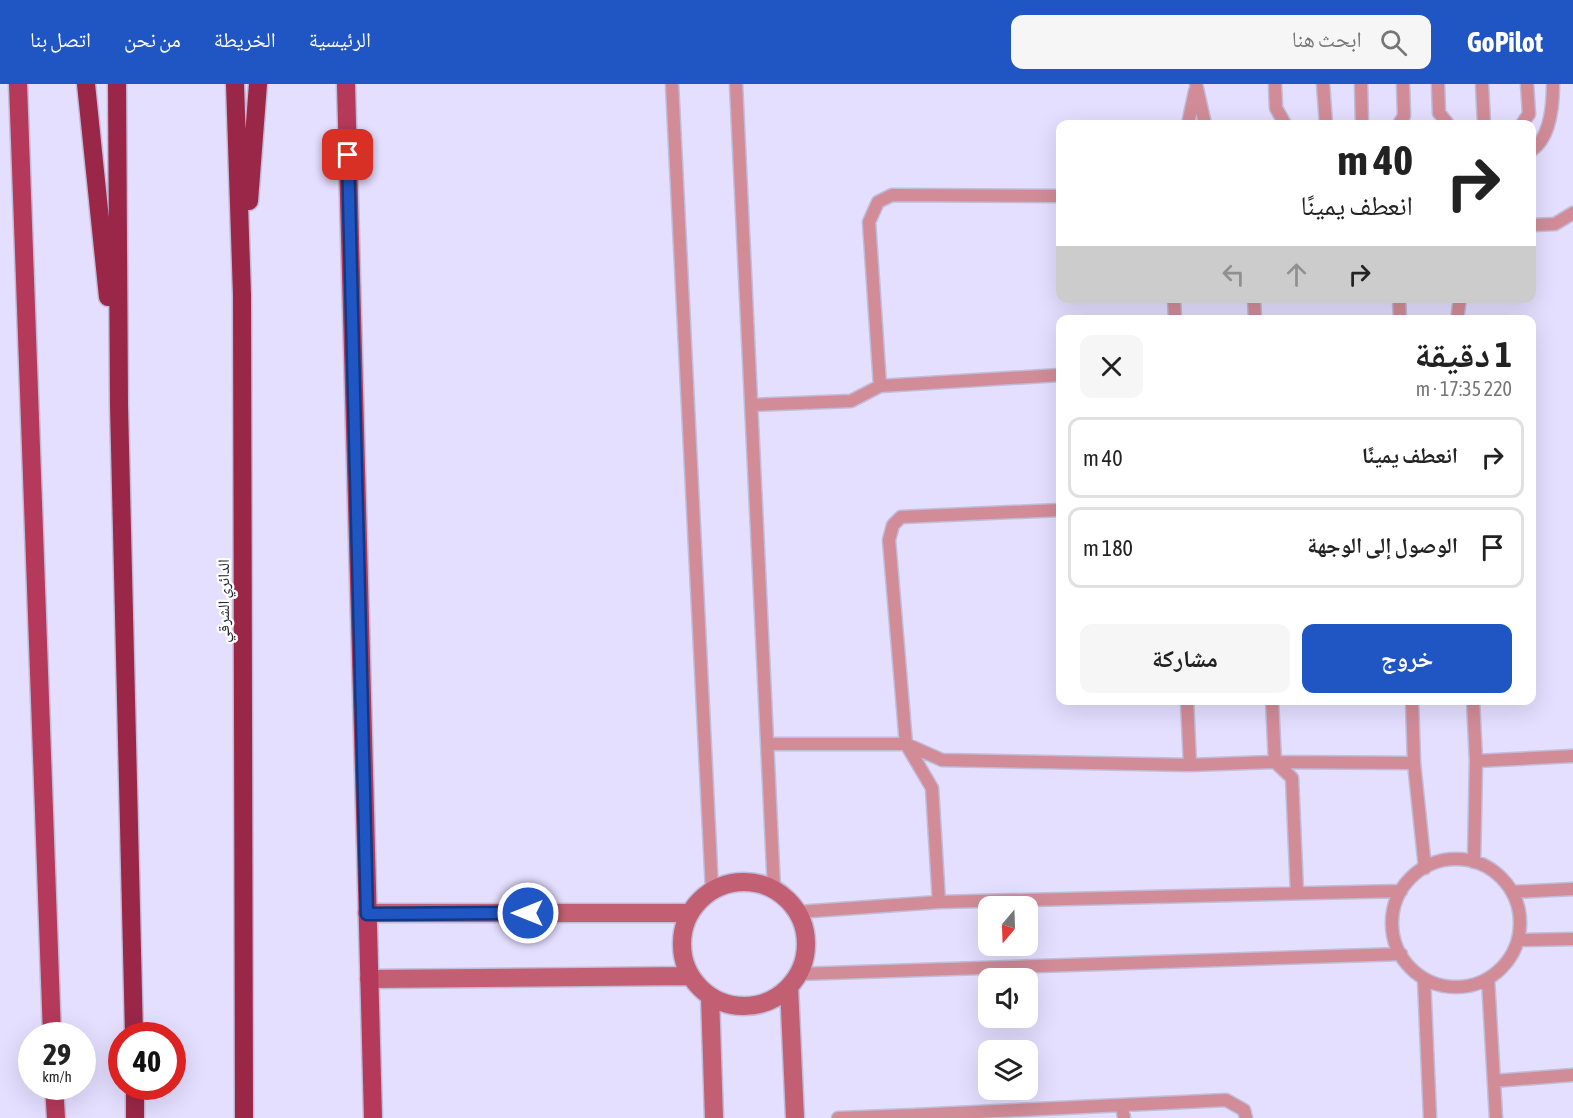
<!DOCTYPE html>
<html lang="ar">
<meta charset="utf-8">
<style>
:root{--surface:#fff;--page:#f6f6f6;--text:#222;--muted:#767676;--line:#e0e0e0;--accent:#1f56c3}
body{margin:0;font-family:"Asap Condensed","Noto Naskh Arabic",sans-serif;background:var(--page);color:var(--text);direction:rtl;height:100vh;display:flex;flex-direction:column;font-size:22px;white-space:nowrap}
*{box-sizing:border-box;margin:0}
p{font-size:20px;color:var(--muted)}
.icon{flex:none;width:33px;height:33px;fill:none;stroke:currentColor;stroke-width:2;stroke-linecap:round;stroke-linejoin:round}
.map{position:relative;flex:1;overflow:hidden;direction:ltr}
.drawer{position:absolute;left:1056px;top:231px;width:480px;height:390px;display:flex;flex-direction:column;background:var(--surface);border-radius:12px;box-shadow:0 6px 24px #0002;direction:rtl}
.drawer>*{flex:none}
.guide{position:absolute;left:1056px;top:36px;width:480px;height:183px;border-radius:12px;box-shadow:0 6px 24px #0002;direction:rtl;background:#fff;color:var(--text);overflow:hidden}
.needle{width:39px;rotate:199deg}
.fabs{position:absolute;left:978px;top:812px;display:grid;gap:12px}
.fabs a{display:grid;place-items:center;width:60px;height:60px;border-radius:12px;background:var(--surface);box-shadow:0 6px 24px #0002;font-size:30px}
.speed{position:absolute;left:18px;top:938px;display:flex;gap:12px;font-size:30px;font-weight:700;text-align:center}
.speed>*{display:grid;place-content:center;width:78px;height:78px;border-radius:50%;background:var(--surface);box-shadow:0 6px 24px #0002;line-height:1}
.speed small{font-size:15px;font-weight:400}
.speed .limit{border:9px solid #d22;background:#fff;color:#111}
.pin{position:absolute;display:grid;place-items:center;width:51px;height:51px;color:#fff;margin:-26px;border-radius:12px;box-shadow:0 3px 9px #0006}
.me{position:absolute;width:66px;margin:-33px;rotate:270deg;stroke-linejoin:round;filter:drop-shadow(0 0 4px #0008)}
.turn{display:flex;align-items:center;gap:21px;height:126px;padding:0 24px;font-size:27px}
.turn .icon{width:78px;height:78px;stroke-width:2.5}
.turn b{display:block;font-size:42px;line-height:51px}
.lanes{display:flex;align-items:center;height:57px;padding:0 24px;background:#0003;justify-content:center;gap:30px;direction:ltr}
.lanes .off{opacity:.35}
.round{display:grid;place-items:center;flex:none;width:63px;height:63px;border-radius:12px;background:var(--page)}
.summary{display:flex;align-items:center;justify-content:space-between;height:102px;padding:0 24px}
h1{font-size:36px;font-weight:700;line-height:45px}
.button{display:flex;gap:12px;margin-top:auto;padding:12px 24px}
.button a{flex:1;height:69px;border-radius:12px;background:var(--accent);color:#fff;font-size:24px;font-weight:700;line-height:69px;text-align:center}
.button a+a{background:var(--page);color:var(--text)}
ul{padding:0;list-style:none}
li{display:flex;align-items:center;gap:18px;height:81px;margin:0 12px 9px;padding:0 12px;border:3px solid var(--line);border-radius:12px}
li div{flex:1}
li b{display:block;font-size:22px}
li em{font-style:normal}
header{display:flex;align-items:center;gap:36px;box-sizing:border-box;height:84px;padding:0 30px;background:var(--accent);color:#fff}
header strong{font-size:28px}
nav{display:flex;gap:33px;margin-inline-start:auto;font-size:21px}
.search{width:420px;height:54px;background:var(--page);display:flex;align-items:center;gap:15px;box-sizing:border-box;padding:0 21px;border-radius:12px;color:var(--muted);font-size:22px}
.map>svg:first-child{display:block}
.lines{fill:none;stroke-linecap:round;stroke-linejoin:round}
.lane-casing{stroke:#c1bcd9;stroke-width:15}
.secondary-casing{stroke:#c1bcd9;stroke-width:21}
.primary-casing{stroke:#c1bcd9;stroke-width:21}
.highway-casing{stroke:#c1bcd9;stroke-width:21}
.lane{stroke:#d18c98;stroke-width:12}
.secondary{stroke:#c25f73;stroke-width:18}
.primary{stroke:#b5395a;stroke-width:18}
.highway{stroke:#9a2748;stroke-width:18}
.route-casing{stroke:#14387f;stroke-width:15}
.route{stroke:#1f56c3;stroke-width:10}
.labels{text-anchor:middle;stroke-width:4.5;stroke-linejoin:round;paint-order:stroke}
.street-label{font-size:16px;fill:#22202b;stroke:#fff}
</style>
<header>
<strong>GoPilot</strong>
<div class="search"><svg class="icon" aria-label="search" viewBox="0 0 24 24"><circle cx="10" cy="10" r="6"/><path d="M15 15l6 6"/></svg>ابحث هنا</div>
<nav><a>الرئيسية</a><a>الخريطة</a><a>من نحن</a><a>اتصل بنا</a></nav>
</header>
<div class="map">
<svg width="1573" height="1034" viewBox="0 0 1573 1034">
<rect width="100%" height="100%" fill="#e4deff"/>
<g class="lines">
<defs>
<path id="lane" d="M672,0L712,806
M736,0L774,805
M1196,0L1205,40
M1275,0L1276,24L1285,40
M1323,0L1326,40
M1361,0L1362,40
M1438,0L1439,29L1448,40
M1482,0L1484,40
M1188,40L1195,7
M1399,40L1404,32L1403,0
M1522,40L1529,30L1527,0
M1532,66C1551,53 1553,21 1553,0
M1532,141L1555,140L1573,129
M1174,214L1175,236
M1254,214L1255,236
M1399,214L1400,236
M1457,236L1460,214
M880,302L869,138L878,118L892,111L1060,112
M751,321L851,317L880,302L1060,291
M1187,616L1190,681
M1272,616L1275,678L1292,694L1297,809
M1412,616L1414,679L1425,784
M1473,616L1476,677L1474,778
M767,660H906L942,676L1190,681L1275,678L1414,679
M1476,677L1573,672
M1392 839a64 64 0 1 1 128 0a64 64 0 1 1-128 0Z
M1512,808L1573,805
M939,818L932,704L906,660L889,456L893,441L901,433L1060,426
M798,828L939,818L1401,807
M1518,856L1573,855
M799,890L1401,870
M1424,895L1430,1034
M1488,895L1496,1034
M1494,997L1573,991
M1122,1022L1124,1034
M838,1034L915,1031
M915,1034V1031L1226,1016L1244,1026L1246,1034"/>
<path id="secondary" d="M682 860a62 62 0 1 1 124 0a62 62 0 1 1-124 0Z
M367,829H690
M369,895L690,892
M789,903L795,1034
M710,912L714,1034"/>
<path id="primary" d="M18,0L52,951
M346,0L373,1034
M54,1002L56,1034"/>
<path id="highway" d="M86,0L108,213
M117,0L119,321L134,951
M235,0L242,211L244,1034
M249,117L258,0
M135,1002V1034"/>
</defs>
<use href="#lane" class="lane-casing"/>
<use href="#secondary" class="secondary-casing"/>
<use href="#primary" class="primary-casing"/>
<use href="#highway" class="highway-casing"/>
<use href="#lane" class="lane"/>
<use href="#secondary" class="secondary"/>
<use href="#primary" class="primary"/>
<use href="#highway" class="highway"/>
</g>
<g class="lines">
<defs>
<path id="route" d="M348,71L367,830L528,829"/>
</defs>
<use href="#route" class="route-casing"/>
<use href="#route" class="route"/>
</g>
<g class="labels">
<g class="street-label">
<text transform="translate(223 517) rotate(-90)" y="6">الدائري الشرقي</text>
</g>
</g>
</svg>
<div class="fabs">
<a><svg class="needle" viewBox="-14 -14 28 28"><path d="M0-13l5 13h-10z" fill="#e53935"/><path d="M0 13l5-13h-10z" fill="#767676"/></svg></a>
<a><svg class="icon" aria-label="sound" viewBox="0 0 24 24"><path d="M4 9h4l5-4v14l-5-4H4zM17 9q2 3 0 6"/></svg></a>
<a><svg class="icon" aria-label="layers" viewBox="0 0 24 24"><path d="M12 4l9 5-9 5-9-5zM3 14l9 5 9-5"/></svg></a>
</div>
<div class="speed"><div>29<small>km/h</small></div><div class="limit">40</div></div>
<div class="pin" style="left:348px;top:71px;background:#d93025"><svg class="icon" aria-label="arrive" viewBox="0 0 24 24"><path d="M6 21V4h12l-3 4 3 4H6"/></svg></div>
<svg class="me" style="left:528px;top:829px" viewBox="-20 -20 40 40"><circle r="17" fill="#1f56c3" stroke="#fff" stroke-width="3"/><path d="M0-11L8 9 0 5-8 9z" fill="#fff"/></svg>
<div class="guide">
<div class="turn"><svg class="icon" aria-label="right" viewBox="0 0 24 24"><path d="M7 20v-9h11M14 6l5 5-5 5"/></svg><div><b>40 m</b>انعطف يمينًا</div></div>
<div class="lanes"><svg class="icon off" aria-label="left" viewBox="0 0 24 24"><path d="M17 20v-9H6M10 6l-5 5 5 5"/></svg><svg class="icon off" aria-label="ahead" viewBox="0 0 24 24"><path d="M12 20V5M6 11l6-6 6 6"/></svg><svg class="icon" aria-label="right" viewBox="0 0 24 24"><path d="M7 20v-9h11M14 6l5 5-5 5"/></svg></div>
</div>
<section class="drawer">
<div class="summary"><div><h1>1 دقيقة</h1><p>220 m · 17:35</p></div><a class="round"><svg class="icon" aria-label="close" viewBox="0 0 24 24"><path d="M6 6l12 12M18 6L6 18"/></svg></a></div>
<ul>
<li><svg class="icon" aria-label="right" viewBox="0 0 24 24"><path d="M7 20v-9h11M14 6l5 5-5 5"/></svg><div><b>انعطف يمينًا</b></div><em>40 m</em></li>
<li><svg class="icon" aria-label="arrive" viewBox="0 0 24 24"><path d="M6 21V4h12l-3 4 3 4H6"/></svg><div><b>الوصول إلى الوجهة</b></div><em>180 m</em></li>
</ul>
<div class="button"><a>خروج</a><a>مشاركة</a></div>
</section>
</div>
